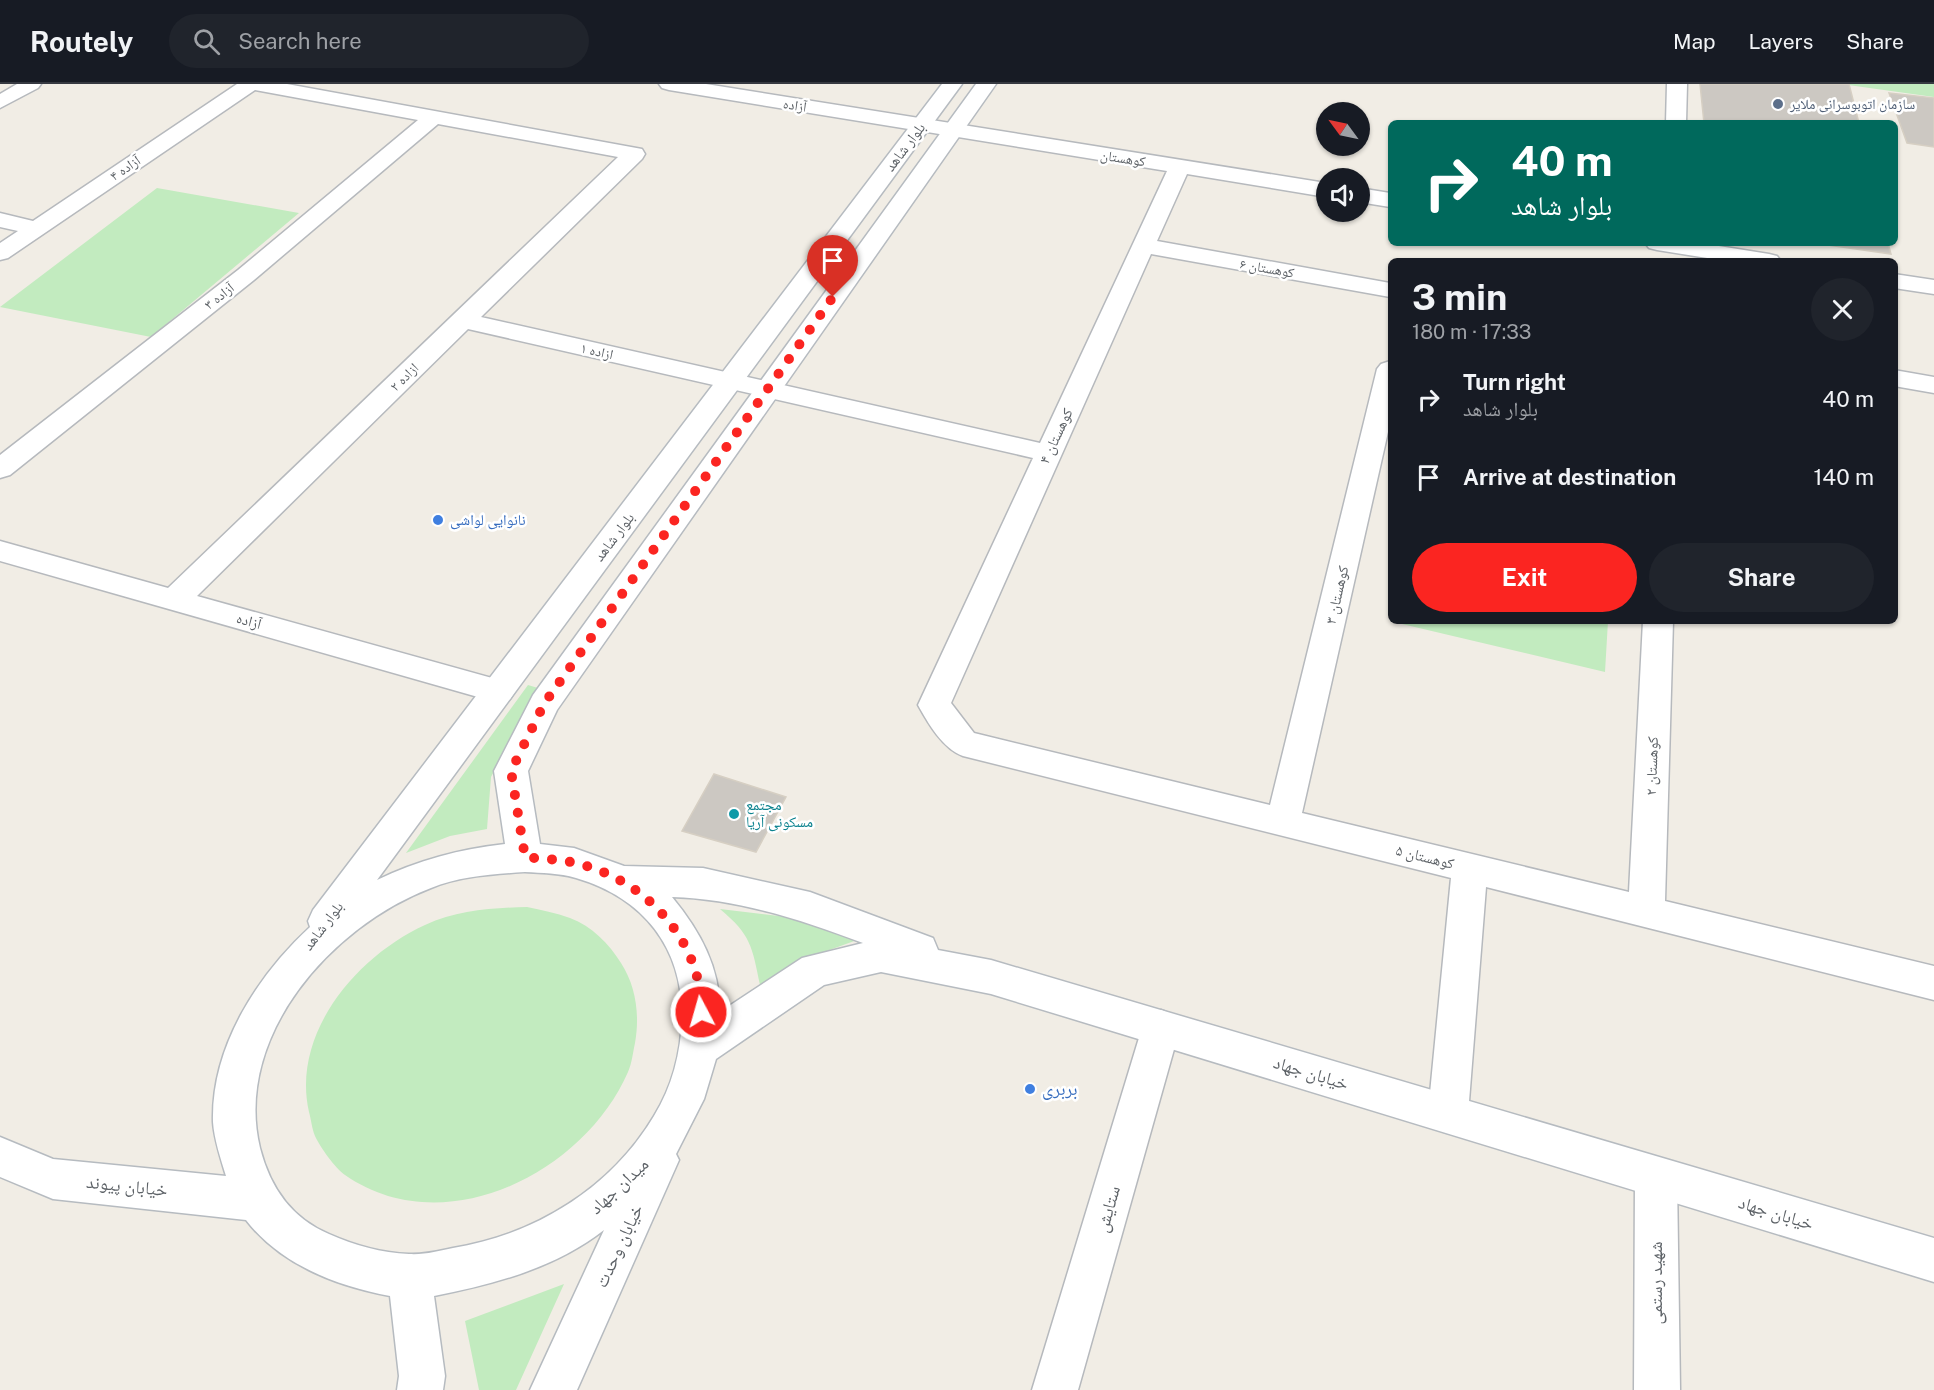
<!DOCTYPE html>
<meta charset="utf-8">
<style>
:root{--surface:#171b24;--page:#20242c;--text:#f1f3f6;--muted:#9ea1a6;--line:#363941;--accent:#fb2521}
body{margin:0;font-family:"Public Sans","Noto Naskh Arabic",sans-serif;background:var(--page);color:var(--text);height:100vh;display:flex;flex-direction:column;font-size:22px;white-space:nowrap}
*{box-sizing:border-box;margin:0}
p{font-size:20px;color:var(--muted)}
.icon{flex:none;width:33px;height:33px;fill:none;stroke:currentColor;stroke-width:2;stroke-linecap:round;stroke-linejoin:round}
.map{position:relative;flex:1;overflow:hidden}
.panel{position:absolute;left:1388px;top:174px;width:510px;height:366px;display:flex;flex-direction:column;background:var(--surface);border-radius:9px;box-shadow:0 2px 4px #0004}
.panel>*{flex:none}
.guide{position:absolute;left:1388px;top:36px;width:510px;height:126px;border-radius:9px;box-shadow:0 2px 4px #0004;background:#00695c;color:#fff;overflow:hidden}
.needle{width:39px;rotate:303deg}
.tools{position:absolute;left:1316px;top:18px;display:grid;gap:12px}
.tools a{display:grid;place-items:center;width:54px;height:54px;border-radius:50%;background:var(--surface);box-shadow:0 2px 4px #0004;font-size:30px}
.pin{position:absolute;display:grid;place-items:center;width:51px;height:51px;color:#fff;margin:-62px -26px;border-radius:50% 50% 50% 0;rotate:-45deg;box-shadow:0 0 6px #0007}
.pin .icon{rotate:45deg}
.me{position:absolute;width:66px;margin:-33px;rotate:354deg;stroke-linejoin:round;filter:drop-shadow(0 0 4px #0008)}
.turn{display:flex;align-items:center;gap:21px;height:126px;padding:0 24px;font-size:27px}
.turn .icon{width:78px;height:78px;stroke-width:2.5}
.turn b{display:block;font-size:42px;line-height:51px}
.round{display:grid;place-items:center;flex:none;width:63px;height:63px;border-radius:32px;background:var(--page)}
.headline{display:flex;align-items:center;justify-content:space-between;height:102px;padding:0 24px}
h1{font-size:36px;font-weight:700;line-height:45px}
.cta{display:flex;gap:12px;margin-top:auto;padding:12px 24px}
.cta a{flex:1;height:69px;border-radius:36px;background:var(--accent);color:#fff;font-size:24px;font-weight:700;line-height:69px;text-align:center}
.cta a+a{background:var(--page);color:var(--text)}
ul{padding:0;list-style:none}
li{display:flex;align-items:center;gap:18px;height:78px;padding:0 24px}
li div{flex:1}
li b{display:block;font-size:22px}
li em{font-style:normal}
header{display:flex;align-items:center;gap:36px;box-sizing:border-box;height:84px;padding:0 30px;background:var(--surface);border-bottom:2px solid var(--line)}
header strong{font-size:28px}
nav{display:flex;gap:33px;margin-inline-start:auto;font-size:21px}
.search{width:420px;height:54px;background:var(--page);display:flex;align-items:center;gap:15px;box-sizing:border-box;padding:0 21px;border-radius:33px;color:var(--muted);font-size:22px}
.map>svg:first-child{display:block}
.green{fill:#c2ebbf}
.building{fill:#ccc8c2;stroke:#d6cfc3;stroke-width:1.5}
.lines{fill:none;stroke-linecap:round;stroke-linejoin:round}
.street-casing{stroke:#b6b9bd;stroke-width:3}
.secondary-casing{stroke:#b6bbc0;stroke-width:3}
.street{fill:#fff;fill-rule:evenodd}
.secondary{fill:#fff;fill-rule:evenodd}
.route{stroke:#fb2521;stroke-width:10;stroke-dasharray:0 18}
.service-dot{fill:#5c6f8a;stroke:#fff;stroke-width:2}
.shop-dot{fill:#3f7fe0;stroke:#fff;stroke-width:2}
.culture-dot{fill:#0f9aa8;stroke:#fff;stroke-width:2}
.labels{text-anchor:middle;stroke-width:5;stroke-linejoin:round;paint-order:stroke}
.far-service-label{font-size:14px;fill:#4e5e75;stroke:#fff;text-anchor:start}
.far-street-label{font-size:14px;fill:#5d6267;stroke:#fff}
.street-label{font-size:15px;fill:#5d6267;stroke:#fff}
.shop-label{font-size:15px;fill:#366cbe;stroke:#fff;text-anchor:start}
.culture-label{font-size:15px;fill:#0d838f;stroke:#fff;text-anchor:start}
.near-street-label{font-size:18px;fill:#5d6267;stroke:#fff}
.near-shop-label{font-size:18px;fill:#366cbe;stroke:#fff;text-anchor:start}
</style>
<header>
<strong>Routely</strong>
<div class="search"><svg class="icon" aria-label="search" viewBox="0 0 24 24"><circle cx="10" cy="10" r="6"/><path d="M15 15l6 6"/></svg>Search here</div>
<nav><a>Map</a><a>Layers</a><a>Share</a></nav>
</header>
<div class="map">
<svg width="1934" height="1306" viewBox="0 0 1934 1306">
<rect width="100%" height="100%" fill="#f1ede5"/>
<path class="green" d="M1841,0H1934V13Z
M157,104L299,129L151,253L0,223Z
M1402,537H1608L1605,588L1402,540Z
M528,601L538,604L491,693L487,745L450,752L406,769Z
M527,823C541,826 556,829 570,834C592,842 609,860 621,879C636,902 640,931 635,959C633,968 632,979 628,988C584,1089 444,1160 345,1091C335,1084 320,1063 315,1052C312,1045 311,1035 309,1028C291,949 357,872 425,841C458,826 492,824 527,823Z
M720,825L787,833L857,856L791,880L760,901C752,862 751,851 720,825Z
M564,1200L516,1306H479L465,1237Z"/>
<path class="building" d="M1700,0H1849L1859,39H1704Z
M1889,9L1934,14V63L1907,59Z
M1814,159H1888L1891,170Z
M714,690L786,713L756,768L682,747Z"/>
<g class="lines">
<defs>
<path id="street" d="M17,0H41L38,4L0,24V10Z
M237,0H287L642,65L645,70L642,75L481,233L1040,359L1167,87L669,6L662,4L659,0H706L1326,99V113L1187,90L1157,157L1390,199V213L1151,170L951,619L974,649L1270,721L1377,285L1381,280L1390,277V339L1302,729L1629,808L1643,537H1673L1665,817L1934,882V916L1486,803L1468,1030L1462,1044L1448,1049L1434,1044L1428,1030L1451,794L963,672C943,665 928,639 918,621L1033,374L468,245L197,512L510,599L515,607L510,615L499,619L0,477V457L168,504L618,73L438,40L254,196L10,391L0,394V371L238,186L418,36L255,6L8,174L0,176V159L18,147L0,143V129L33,137Z
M1667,0H1687L1686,39H1666Z
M1359,104L1390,109V123L1359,118Z
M1645,159H1700L1769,170L1777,172L1781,177H1726L1657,166L1649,164Z
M1894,190L1934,196V210L1894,204Z
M1894,286L1934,293V309L1894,302Z
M1161,926L1175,932L1180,944L1078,1306H1032L1142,944L1147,932Z
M1656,1073L1671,1079L1677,1093L1680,1306H1634L1635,1093L1641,1079Z"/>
<path id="secondary" d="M942,0H962L377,796C418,776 460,765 505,760L494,687L533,611L976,0H996L557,626L528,687L540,760L574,764L624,782L703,784L810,808L933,854L938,866L991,876L1934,1154V1198L991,910L881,888L824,901L716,975L704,1015L676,1070L679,1076L577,1306H530L604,1146C555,1184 495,1200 434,1212L445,1292L443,1306H397L399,1292L390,1212C336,1202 280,1180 246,1136L53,1115L0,1093V1053L53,1075L226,1092C221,1076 214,1055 213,1038C211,963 257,892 310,843L308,837L313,826ZM525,788C542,789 559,789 576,794C644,814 683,864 682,934C681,968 672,1003 654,1032C611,1104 535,1151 453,1164C439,1167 424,1171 409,1170C382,1169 354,1161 329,1150C291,1134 270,1103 260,1064C233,953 331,842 431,804C460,792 494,790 525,788ZM672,813C738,815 802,836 863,859L802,874L720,928C720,883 700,847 672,813Z"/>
</defs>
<use href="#street" class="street-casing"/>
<use href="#secondary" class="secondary-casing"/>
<use href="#street" class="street"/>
<use href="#secondary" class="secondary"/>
</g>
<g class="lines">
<path class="route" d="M701,928C703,857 644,794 575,779C559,775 542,775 525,773L511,687L544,620L833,213"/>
</g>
<circle class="service-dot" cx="1778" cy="20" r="6"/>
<g class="shop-dot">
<circle cx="438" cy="436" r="6"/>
<circle cx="1030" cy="1005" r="6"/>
</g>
<circle class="culture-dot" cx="734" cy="730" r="6"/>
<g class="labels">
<g class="far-service-label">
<text x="1790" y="25">سازمان اتوبوسرانی ملایر</text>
</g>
<g class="far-street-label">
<text transform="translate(795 21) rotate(9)" y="5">آزاده</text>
<text transform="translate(1123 74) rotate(9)" y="5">کوهستان</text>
<text transform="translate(125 84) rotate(-34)" y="5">آزاده ۴</text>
<text transform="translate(1267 184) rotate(10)" y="5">کوهستان ۶</text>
<text transform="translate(219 212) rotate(-38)" y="5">آزاده ۳</text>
<text transform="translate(597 267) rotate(13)" y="5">ازاده ۱</text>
<text transform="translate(404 293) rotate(-44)" y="5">ازاده ۲</text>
</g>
<g class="street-label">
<text transform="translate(905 63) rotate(-53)" y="5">بلوار شاهد</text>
<text transform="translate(1056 352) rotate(-65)" y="5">کوهستان ۴</text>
<text transform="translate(614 453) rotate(-53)" y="5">بلوار شاهد</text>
<text transform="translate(1337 511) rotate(-77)" y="5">کوهستان ۳</text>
<text transform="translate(249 537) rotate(16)" y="5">آزاده</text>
<text transform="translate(1652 682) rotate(-88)" y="5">کوهستان ۲</text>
<text transform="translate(1425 773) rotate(14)" y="5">کوهستان ۵</text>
<text transform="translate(323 842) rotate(-53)" y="5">بلوار شاهد</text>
</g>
<g class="shop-label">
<text x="450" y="441">نانوایی لواشی</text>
</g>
<g class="culture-label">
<text x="746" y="726">مجتمع<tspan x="746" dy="17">مسکونی آریا</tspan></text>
</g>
<g class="near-street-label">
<text transform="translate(1311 989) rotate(17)" y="6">خیابان جهاد</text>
<text transform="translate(127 1102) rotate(6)" y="6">خیابان پیوند</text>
<text transform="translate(619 1102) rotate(-43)" y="6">میدان جهاد</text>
<text transform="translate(1108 1125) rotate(-74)" y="6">ستایش</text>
<text transform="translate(1776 1129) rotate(17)" y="6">خیابان جهاد</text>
<text transform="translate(619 1162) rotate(-65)" y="6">خیابان وحدت</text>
<text transform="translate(1656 1199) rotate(-90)" y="6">شهید رستمی</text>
</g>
<g class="near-shop-label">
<text x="1042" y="1011">بربری</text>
</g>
</g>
</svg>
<div class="tools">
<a><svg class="needle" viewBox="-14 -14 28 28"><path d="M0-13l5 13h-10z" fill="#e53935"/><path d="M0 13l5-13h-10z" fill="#9ea1a6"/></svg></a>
<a><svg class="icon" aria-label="sound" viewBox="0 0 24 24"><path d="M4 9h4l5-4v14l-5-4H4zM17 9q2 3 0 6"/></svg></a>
</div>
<div class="pin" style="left:833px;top:213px;background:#d93025"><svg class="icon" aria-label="arrive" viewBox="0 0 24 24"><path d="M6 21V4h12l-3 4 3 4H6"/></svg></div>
<svg class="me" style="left:701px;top:928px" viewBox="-20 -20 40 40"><circle r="17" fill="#fb2521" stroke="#fff" stroke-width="3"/><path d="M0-11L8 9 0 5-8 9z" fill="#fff"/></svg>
<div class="guide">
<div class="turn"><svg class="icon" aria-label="right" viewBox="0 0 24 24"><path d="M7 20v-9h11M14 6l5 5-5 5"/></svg><div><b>40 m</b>بلوار شاهد</div></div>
</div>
<section class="panel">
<div class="headline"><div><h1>3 min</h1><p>180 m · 17:33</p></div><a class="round"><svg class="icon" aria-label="close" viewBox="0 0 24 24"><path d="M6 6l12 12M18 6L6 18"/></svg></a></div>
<ul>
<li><svg class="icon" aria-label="right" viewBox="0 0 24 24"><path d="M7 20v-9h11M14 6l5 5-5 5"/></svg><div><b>Turn right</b><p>بلوار شاهد</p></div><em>40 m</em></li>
<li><svg class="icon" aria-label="arrive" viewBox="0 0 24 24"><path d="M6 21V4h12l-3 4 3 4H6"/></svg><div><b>Arrive at destination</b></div><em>140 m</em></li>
</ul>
<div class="cta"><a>Exit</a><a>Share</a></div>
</section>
</div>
